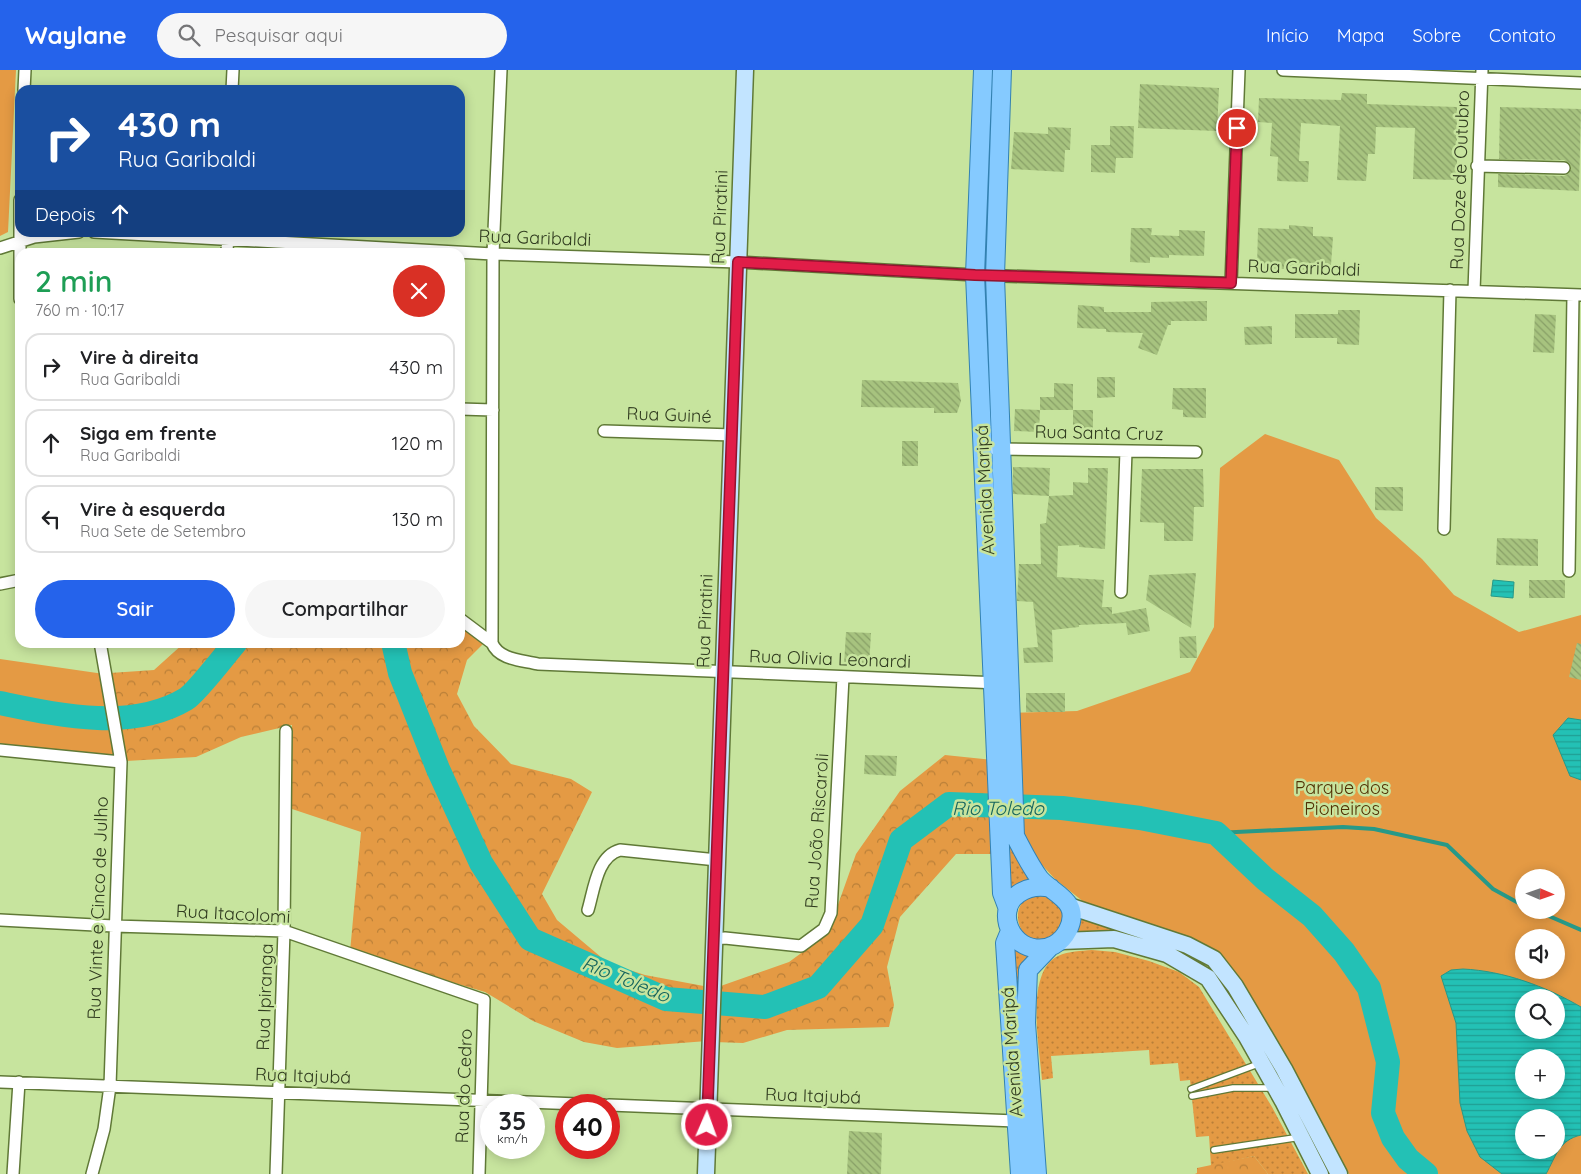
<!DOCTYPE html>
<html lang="pt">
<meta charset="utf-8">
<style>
:root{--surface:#fff;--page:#f6f6f6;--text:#202124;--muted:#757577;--line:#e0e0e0;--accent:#2563eb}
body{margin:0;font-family:Quicksand,sans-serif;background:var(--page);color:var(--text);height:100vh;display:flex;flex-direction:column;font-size:19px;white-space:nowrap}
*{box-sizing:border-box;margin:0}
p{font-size:16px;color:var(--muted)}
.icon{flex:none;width:28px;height:28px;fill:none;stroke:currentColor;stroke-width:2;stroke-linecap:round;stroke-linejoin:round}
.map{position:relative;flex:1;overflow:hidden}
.drawer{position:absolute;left:15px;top:178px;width:450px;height:400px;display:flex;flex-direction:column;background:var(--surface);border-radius:15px;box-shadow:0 2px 12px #0003}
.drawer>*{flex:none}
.top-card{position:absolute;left:15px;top:15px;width:450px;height:152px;border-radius:15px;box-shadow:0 2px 12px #0003;background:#1a4fa0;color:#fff;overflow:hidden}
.needle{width:32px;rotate:92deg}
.controls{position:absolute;left:1515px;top:799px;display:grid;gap:10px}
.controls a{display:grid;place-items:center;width:50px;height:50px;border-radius:50%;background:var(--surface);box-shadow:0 2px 12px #0003;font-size:25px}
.speed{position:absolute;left:480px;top:1024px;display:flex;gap:10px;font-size:25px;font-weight:700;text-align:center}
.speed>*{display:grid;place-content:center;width:65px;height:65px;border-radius:50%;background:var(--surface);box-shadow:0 2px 12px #0003;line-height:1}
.speed small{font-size:12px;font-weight:400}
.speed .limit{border:8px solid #d22;background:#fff;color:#111}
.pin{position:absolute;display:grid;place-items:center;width:42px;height:42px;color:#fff;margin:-21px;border:2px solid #fff;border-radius:50%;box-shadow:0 1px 5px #0007}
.me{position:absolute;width:55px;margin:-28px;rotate:2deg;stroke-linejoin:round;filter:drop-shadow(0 0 4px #0008)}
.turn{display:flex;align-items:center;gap:18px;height:105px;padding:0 20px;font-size:22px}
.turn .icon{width:65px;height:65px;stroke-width:2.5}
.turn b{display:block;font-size:35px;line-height:42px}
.then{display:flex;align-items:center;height:48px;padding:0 20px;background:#0003;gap:10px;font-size:19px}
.round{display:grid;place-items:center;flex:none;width:52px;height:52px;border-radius:26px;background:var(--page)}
.head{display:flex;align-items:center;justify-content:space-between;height:85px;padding:0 20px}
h1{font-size:30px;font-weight:600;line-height:38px;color:#1e9e55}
.primary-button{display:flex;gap:10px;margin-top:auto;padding:10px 20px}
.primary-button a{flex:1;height:58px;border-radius:30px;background:var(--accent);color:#fff;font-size:20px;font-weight:600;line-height:58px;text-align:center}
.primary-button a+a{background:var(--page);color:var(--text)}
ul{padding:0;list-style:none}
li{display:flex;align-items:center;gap:15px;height:68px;margin:0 10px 8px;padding:0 10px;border:2px solid var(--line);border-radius:15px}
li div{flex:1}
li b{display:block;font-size:19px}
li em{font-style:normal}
header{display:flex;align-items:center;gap:30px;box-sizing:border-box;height:70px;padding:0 25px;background:var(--accent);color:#fff}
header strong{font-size:24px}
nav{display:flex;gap:28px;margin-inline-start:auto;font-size:18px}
.search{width:350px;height:45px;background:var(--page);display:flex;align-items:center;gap:12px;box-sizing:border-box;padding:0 18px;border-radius:28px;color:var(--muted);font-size:19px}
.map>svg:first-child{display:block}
.grass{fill:url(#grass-dots)}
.forest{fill:url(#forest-crowns)}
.green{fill:#e49a44;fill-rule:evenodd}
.water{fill:url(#water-rules);stroke:#279988;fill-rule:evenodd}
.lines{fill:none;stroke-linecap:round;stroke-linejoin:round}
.stream{stroke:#279988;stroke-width:4}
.river{stroke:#23c1b5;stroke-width:24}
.building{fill:url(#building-back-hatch)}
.lane-casing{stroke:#607937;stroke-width:8}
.street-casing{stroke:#607937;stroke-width:14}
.secondary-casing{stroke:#607937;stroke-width:19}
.primary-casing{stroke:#3381b1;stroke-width:20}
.lane{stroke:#fff;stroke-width:5.5}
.street{stroke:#fff;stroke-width:11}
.secondary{stroke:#c2e4ff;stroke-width:16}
.primary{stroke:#85caff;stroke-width:18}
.route-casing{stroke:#92132f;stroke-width:12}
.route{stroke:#e11d48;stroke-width:9}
.labels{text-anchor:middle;stroke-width:5;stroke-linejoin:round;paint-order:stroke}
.street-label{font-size:18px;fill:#303b1f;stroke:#c7e49e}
.park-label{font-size:18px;fill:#513003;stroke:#c7e49e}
.water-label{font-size:19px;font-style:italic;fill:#14645d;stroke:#c7e49e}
</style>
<header>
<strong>Waylane</strong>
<div class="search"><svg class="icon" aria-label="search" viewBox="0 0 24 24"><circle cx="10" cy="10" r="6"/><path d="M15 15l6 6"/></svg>Pesquisar aqui</div>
<nav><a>Início</a><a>Mapa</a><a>Sobre</a><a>Contato</a></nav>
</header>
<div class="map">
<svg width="1581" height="1104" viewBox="0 0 1581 1104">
<defs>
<pattern id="grass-dots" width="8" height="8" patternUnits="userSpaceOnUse" patternTransform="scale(1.25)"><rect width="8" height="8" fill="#e49a44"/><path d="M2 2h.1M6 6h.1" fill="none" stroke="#b97f38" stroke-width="1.8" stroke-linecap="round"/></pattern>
<pattern id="forest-crowns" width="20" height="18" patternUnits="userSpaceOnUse" patternTransform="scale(1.25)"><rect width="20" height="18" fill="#e49a44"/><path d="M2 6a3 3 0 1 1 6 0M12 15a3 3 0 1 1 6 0" fill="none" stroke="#b97f38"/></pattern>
<pattern id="water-rules" width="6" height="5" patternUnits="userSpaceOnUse" patternTransform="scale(1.25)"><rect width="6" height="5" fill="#23c1b5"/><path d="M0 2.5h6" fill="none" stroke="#1f9e93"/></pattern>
<pattern id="building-back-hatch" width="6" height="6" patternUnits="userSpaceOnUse" patternTransform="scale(1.25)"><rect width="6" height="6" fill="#a7c37f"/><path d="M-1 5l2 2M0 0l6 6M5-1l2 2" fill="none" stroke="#88a067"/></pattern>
</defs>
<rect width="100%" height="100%" fill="#c7e49e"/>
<path class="grass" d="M1005,768H1009L1017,790L1035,812L1009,831Z
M1041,823L1056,828L1066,848L1053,868C1049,869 1042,871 1037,870C1018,868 1011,840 1026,829C1030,826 1037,825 1041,823Z
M1080,848L1117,860L1116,864L1074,865Z
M1011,870L1032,884L1021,897L1017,922L1013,923Z
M1092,880L1115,882L1149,891L1179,902L1199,917L1272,1037L1308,1104H1268L1254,1086L1211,1096L1209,1066L1196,1067L1190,1010L1180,1011L1178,993L1150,995L1149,980L1051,986L1053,1008L1042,1010C1040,980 1024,902 1058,886C1069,881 1081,881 1092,880Z"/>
<path class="forest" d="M460,557L483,574L467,590L457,624L474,656L511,694L571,709L592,722L542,824L557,850L608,893L645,905L709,917L707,971L617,978L584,972L533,951L485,922L350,882L361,762L289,738L292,655L241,667L196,687L126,691L110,603L154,600L184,573L460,572Z
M945,685L993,690L997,784H956L900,847L887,897L894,935L889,957L787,960L743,973L714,972L715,918L789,892L815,873L826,861L834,846L856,784L900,721Z
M1254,1086L1268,1104H1195L1197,1103V1098Z"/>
<path class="green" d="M0,0H16L8,162L0,166Z
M1265,364L1339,390L1376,448L1422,489L1454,525L1519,562L1581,545V1104H1349L1300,1011L1224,889L1085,833L1055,809L1015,766L1010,643L1077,641L1190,602L1214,557L1220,398ZM1524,808H1556V840H1524ZM1524,868H1556V900H1524ZM1524,928H1556V960H1524ZM1524,988H1556V1020H1524ZM1524,1048H1556V1080H1524Z
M0,589L104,604L116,690L0,677Z"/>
<path class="water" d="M1493,510L1514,512L1513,528L1491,526Z
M1568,648L1581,650V710L1570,706L1553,665Z
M1463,899C1504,901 1545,916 1581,937V1065C1559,1070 1556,1086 1546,1104H1502L1480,1087L1467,1061L1460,1033L1456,953L1441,906L1451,900ZM1524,928H1556V960H1524ZM1524,988H1556V1020H1524ZM1524,1048H1556V1080H1524Z"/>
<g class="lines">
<path class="stream" d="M1216,763L1343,757L1374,759L1447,775L1493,819L1524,836
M1535,840L1581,860"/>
<path class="river" d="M393,572L400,603L438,699L481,793L530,869L666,929L765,937L818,917L872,855L901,770L949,734L1062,738L1140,748L1216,763L1265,809L1312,846L1344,882L1369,918L1388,992L1383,1043L1393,1068L1408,1089L1426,1104
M0,633C58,645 131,662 186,629C197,622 225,585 236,572"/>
</g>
<path class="building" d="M1140,14L1219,18L1217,61L1138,58Z
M1342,23L1367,24V34L1457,37V110L1413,109L1415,58L1376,57L1375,84H1368L1366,111L1337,110L1340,56L1301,53L1299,91H1309L1308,112L1277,111L1278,87L1270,86L1272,53L1258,52L1259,28L1341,30Z
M1500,37L1581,39L1579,121L1498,117V104L1564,106L1568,104L1571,99L1570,94L1564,90L1499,89Z
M1110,56H1134L1133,88H1116L1115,103L1091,102V75H1110Z
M1048,57L1071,58L1070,80H1065L1064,102L1011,99L1014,62L1048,64Z
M1289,155L1313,157V166L1333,167L1331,195L1311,194V200L1257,198L1258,158L1289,159Z
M1131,158H1152L1151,165L1179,166V160L1205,161L1204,186L1169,185V188L1150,187V193L1130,192Z
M1207,231V251H1171V255H1168L1157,285L1138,278L1143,263L1106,262V259L1077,258L1078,235L1104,237V242H1151V232Z
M1338,240H1360L1359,275L1337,274V268H1295V244H1338Z
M1535,244L1556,245L1554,283L1533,282Z
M1272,256V274L1245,275L1244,257Z
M1097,307H1115V327L1097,328Z
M862,310L958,313L961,331L957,343H934V338L861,337Z
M1054,313L1073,314V340H1040V327H1054Z
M1173,318H1206V348L1183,347V340L1172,339Z
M1015,339L1040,340L1039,362L1014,361Z
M1073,340H1093V358H1073Z
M902,371H918V396H902Z
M1013,397L1050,398L1049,426L1013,424Z
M1088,398H1108L1105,479L1079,477V475L1058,476L1057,507L1104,510L1102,537H1112V544L1146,538L1150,561L1128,565L1126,553L1079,555V557L1052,560L1053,592L1024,593L1023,578L1038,577L1033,532L1017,531L1019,494H1041L1040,454L1046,453L1049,426L1073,425V412L1088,413Z
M1142,399H1203L1204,437H1194L1193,471H1164V453L1140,452Z
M1375,417H1403V441L1375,440Z
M1497,468L1538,469V496L1496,495Z
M1196,503L1191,558L1146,530L1149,505Z
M1529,510H1565V528H1529Z
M846,562L871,563L869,597L844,595Z
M1196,566L1197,588H1180L1179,567Z
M1577,573L1581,574V610L1569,607Z
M1026,623H1065V642H1026Z
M865,685L897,686L896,706L864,704Z
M849,1061L882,1063L881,1104H847Z"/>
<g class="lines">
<defs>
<path id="lane" d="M1191,1019L1261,993
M1192,1026L1233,1018H1274
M1214,1080L1301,1067"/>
<path id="street" d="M501,0L493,184L492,573C499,590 522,590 538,594L999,613
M1283,0L1581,13
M24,20L25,0
M232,20L233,0
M1477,96L1564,98
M20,130V229
M94,162L493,184L738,192L975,205L1581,225
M0,178L34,167L79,162
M227,182L228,162
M1231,213L1239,0
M1474,221L1482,0
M460,339L493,340
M604,361L733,365
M995,379L1196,382
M1444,459L1450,220
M1569,501L1573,225
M0,514L20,510
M1121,522L1126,381
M460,549L492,573
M0,680L121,692
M588,840C594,820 597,786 620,780L717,790
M0,850L114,856L284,861L484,930L479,1104
M714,869L725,868L801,876L824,859L831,843L843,607
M0,1012L604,1035
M609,1035L1016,1051
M13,1104L19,1012
M92,1104L104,1059L110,1016L121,692L100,572
M276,1104L284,861L286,661"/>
<path id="secondary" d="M1069,836L1187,875L1214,889L1235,916L1284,999L1339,1104
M1061,871L1114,869L1167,884L1208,908L1247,967L1283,1031L1320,1104
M706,1104L745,0"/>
<path id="primary" d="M983,0L975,205L1002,823L1008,839
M1002,0L995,206L1015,766C1023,781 1030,796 1040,809C1053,824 1082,831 1068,860C1054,888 1016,883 1008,854C1001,826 1029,813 1051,818
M1010,861L1005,873L1020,1104
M1037,1104L1026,953L1028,900L1049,878"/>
</defs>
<use href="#lane" class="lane-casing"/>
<use href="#street" class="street-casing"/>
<use href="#secondary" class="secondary-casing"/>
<use href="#primary" class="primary-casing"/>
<use href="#lane" class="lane"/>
<use href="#street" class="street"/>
<use href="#secondary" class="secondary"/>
<use href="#primary" class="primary"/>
</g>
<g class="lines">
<defs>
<path id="route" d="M707,1055L738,192L975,205L1231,213L1237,58"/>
</defs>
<use href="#route" class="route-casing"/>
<use href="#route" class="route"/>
</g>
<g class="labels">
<g class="street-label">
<text transform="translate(1460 110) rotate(-88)" y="6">Rua Doze de Outubro</text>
<text transform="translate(720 147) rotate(-88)" y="6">Rua Piratini</text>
<text transform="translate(535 168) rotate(2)" y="6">Rua Garibaldi</text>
<text transform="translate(1304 198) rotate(2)" y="6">Rua Garibaldi</text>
<text transform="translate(669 345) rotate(2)" y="6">Rua Guiné</text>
<text transform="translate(1099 363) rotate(1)" y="6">Rua Santa Cruz</text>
<text transform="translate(985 420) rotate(-93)" y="6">Avenida Maripá</text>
<text transform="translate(705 551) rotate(-88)" y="6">Rua Piratini</text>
<text transform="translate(830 589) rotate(2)" y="6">Rua Olivia Leonardi</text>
<text transform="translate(817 761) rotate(-86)" y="6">Rua João Riscaroli</text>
<text transform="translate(98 838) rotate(-88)" y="6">Rua Vinte e Cinco de Julho</text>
<text transform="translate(233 844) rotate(3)" y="6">Rua Itacolomi</text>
<text transform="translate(265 927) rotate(-88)" y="6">Rua Ipiranga</text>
<text transform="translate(1012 982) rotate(-94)" y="6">Avenida Maripá</text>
<text transform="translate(303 1006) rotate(2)" y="6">Rua Itajubá</text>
<text transform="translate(464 1016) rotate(-88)" y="6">Rua do Cedro</text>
<text transform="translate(813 1026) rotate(2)" y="6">Rua Itajubá</text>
</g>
<g class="park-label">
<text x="1342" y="724">Parque dos<tspan x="1342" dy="21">Pioneiros</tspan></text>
</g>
<g class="water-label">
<text x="998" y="745">Rio Toledo</text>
<text transform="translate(626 909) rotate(22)" y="7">Rio Toledo</text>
</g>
</g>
</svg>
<div class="controls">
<a><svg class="needle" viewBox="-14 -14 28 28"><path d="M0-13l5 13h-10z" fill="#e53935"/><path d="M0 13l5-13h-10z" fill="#757577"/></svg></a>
<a><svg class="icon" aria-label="sound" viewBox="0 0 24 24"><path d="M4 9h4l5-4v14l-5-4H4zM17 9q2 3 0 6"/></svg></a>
<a><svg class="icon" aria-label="search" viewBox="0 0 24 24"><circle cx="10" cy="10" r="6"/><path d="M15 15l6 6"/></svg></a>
<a>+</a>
<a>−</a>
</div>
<div class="speed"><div>35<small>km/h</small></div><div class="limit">40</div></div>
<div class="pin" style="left:1237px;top:58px;background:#d93025"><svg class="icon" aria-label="arrive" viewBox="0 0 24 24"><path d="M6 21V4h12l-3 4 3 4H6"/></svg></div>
<svg class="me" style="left:707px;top:1055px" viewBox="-20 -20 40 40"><circle r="17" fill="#e11d48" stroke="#fff" stroke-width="3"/><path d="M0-11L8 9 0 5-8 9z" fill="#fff"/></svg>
<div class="top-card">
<div class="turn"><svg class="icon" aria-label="right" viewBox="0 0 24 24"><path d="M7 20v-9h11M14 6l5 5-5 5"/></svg><div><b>430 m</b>Rua Garibaldi</div></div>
<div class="then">Depois<svg class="icon" aria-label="ahead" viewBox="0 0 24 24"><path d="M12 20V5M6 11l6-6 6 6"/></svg></div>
</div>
<section class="drawer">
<div class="head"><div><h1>2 min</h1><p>760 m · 10:17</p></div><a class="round" style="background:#d93025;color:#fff"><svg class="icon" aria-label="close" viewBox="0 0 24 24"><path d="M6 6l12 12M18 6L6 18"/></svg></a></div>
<ul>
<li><svg class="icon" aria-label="right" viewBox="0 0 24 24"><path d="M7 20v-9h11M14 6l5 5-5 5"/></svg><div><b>Vire à direita</b><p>Rua Garibaldi</p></div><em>430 m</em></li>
<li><svg class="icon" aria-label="ahead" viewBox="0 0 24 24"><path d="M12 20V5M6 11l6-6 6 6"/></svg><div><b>Siga em frente</b><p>Rua Garibaldi</p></div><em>120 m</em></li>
<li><svg class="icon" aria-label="left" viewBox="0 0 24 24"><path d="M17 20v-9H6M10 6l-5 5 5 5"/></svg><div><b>Vire à esquerda</b><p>Rua Sete de Setembro</p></div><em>130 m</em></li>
</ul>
<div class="primary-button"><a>Sair</a><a>Compartilhar</a></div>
</section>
</div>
